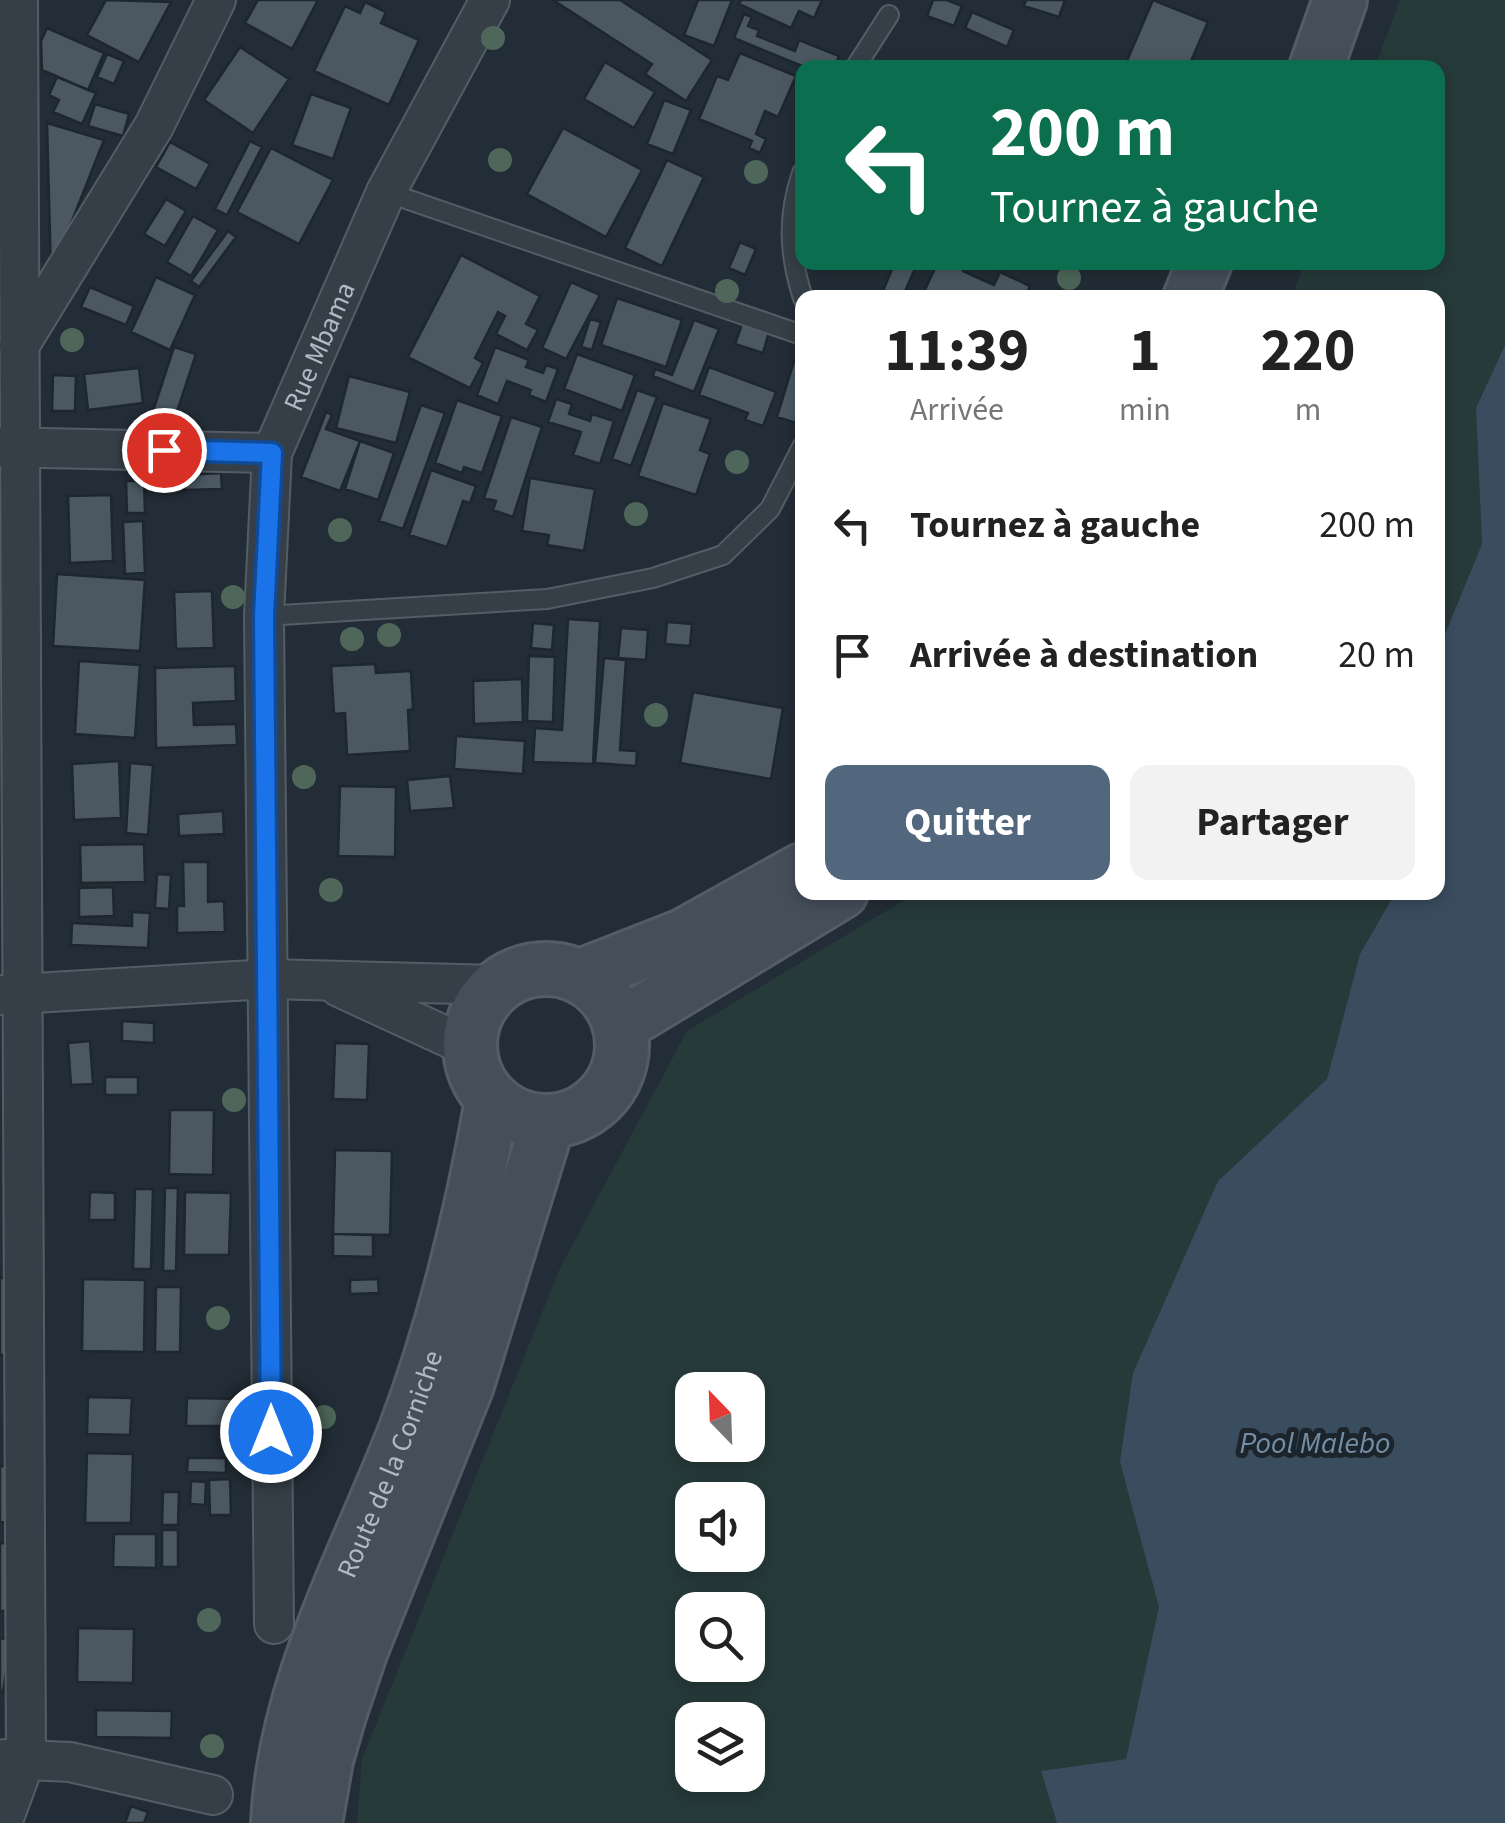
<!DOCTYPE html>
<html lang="fr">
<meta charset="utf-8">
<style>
:root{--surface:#fff;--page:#f2f2f2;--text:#222;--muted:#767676;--accent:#52677e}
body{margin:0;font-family:"Source Sans 3",sans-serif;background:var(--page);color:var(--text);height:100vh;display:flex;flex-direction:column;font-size:38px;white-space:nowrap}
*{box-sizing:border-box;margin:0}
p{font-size:32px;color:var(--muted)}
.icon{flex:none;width:55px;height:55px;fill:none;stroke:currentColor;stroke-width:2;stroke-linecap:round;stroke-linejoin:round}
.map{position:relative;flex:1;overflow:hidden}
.drawer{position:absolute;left:795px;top:290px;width:650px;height:610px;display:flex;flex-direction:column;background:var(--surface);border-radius:20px;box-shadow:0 5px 15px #0003}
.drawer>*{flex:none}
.banner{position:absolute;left:795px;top:60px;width:650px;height:210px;border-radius:20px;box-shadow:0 5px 15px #0003;background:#0b6e4f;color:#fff;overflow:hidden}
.needle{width:65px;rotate:337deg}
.fabs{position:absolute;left:675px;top:1372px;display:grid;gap:20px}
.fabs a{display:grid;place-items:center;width:90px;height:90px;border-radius:20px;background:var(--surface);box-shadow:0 5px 15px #0003;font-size:50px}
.pin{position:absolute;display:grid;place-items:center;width:85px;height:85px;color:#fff;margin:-42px;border:5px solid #fff;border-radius:50%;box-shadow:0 2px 10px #0007}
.me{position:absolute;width:110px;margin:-55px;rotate:0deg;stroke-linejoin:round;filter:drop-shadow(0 0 8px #0008)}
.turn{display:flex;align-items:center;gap:35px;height:210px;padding:0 30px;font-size:45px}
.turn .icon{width:130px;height:130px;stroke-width:2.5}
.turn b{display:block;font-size:70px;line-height:85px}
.eta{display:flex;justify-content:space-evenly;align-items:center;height:170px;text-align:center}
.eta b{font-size:60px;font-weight:700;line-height:70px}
.action{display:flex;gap:20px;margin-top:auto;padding:20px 30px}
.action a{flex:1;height:115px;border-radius:20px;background:var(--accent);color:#fff;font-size:40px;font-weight:700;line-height:115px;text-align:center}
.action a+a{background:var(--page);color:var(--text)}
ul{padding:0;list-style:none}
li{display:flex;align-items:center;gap:30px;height:130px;padding:0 30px}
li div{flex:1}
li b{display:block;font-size:38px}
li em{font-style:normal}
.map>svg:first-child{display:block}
.green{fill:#263a39;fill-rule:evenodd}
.water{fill:#3a4d5f}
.building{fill:#4b5862;stroke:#1e262e;stroke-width:2.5}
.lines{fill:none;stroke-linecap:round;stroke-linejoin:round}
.lane-casing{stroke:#545d65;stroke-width:22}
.street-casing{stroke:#545d65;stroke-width:42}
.secondary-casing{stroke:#545d65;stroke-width:58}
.lane{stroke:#363f47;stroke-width:18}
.street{stroke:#363f47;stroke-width:38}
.secondary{stroke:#454f5a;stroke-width:52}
.tree{fill:#4e675a}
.route-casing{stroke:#114b97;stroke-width:25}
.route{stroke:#1a73e8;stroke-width:18}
.labels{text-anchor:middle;stroke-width:10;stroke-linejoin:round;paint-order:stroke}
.street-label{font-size:28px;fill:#b1bac4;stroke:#1c242c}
.water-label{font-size:30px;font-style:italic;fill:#748ea5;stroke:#1c242c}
</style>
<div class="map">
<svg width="1505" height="1823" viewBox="0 0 1505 1823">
<rect width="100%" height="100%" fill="#232d37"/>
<path class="green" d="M1400,0H1505V345L1476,408L1482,544L1438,651V298H1292L1304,263L1438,262V68L1375,67Z
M916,893H1395L1360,954L1327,1079L1218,1181L1120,1462L1160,1607L1126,1759L1041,1771L1057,1823H357L362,1759L560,1268L687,1031ZM692,1390H748V1445H692ZM692,1500H748V1555H692ZM692,1610H748V1665H692ZM692,1720H748V1775H692Z"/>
<path class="water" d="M1505,345V1823H1057L1041,1771L1126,1759L1159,1607L1120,1462L1133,1373L1218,1181L1327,1079L1360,954L1395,893L1438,892V651L1482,544L1476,408Z"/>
<path class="building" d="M106,0L171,2L139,62L87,35Z
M258,0H318L292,49L245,23Z
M553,0H620L712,60L686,101L645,74L652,64Z
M698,0H732L714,46L684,35Z
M741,0H822L814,18L799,11L791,28L739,4Z
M933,0H947L962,6L954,26L927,16Z
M1026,0H1065L1059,17L1024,6Z
M1153,0L1208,22L1188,68H1136L1126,63Z
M365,2L386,12L381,23L419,40L389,105L314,71L345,6L360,13Z
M972,12L1014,30L1007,47L965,28Z
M744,14L752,17L748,26L759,30L757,36L795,51L799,40L839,56L834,68H807L734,38Z
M47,28L104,53L88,90L42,70L41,41Z
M240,47L289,79L253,133L204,100Z
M740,53L796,76L778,117L765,111L756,134L766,139L760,153L749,148L752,141L699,119L717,76L728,80Z
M107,54L124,61L114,84L97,77Z
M605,62L655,92L634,128L584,99Z
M57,77L96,93L82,124L53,112L59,100L49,95Z
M311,94L351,108L333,159L292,145Z
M664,100L691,110L673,154L647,144Z
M95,104L129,114L123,136L88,126Z
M47,123L104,140L51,274Z
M563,128L642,170L606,237L527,194Z
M250,141L262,147L227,215L215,209Z
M170,142L210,164L196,189L156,167Z
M271,148L333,180L299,244L237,212Z
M667,160L704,177L662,266L625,248Z
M166,199L186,211L165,246L144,234Z
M193,216L218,230L191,276L167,262Z
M228,231L236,237L199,287L191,281Z
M740,242L756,249L745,275L729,268Z
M461,255L540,296L526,324L538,330L527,350L496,334L505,316L498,312L475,358L483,363L470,388L408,357Z
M895,262H918L902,298H880Z
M938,262H967L963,271L994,285L1000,272L1030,286L1025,298H921Z
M156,277L195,295L170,350L131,332Z
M571,282L600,295L566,359L542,348Z
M90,287L134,306L126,325L81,307Z
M617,298L682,320L666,367L601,345Z
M590,319L601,322L592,350L581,347Z
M694,320L719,329L694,392L653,376L655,369L672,375Z
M742,324L769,332L763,353L735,344Z
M174,347L196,354L175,418L153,411Z
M495,347L529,360L526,367L543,373L546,365L558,369L546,402L529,395L531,390L507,381L498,404L477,395Z
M577,354L635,375L622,411L564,389Z
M794,361L802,363V403L796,423L777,417Z
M709,367L776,392L763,426L745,420L748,413L699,395Z
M139,368L143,403L88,410L84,374Z
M53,375L76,376L75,411H52Z
M349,376L410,392L396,443L336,428Z
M637,390L657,397L631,466L612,459Z
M556,399L572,404L569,414L590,421L592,414L614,421L600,464L573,455L581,432L548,422Z
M457,400L502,416L482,473L464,467L462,473L435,463Z
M663,403L711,419L700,450L710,454L696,495L638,476Z
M421,405L445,413L403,529L379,521Z
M326,412L332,415L326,429L360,441L340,491L301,477Z
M511,417L542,427L513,517L493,510L496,501L484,498Z
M360,441L394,453L378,500L345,489Z
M431,470L476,486L470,503L463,501L447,547L409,535Z
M221,473L222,489L184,490V475Z
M530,478L595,489L584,551L547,545L549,535L522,531Z
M126,481H144L145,513H127Z
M111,495L113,561L70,563L68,496Z
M143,521L145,573L125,574L123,522Z
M57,574L145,580L140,651L53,646Z
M212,591L214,648L176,649L174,592Z
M568,619L600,621L593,764L533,762L535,728L562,730Z
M667,622L692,624L690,646L665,644Z
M533,623L554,625L552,650L531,648Z
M621,628L648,630L646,660L618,658Z
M529,656L555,657L553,722L527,721Z
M604,658L626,660L620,750L637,751L636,766L595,763Z
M79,661L140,665L135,738L75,734Z
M375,664L376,673L411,671L413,709L408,710L410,751L347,755L345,713L334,714L331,666Z
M235,666L236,701L193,703L194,725L236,724L237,745L156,748L155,668Z
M522,679L523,722L474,724L473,681Z
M693,692L783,708L771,779L680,763Z
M456,736L525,741L523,774L454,769Z
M119,761L121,818L74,820L72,764Z
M130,763L153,765L148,835L126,833Z
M450,776L454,808L410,811L407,780Z
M340,786L396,787L395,857L338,856Z
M223,811L224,834L179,836L178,814Z
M144,844L145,882L81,883L80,845Z
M183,862H208V902L224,901L225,932L177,933V906H184Z
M157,874L171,875L169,909L155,908Z
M113,887L114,916L79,917V888Z
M132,912L150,913L148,948L71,945L72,923L132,926Z
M122,1021L154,1023V1043L122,1041Z
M90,1041L93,1084L71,1085L68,1043Z
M335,1043L369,1044L367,1100L333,1099Z
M105,1077H138V1095H105Z
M170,1110H214L213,1175L169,1174Z
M335,1150L392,1151L390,1235L333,1234Z
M165,1188H178L176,1271H163Z
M135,1189H153L151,1269H133Z
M90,1192L115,1193V1220H89Z
M185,1192L231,1193L229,1255H184Z
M333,1234L373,1235V1257L333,1256Z
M0,1278H14L17,1354L0,1355Z
M83,1279L145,1280L144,1352L82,1351Z
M378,1279L379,1293L350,1294V1280Z
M156,1287H181L180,1352H155Z
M88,1397L132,1398L130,1435L87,1434Z
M187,1398L249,1399V1426H186Z
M87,1453L133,1454L131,1523H85Z
M188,1458H226V1473L187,1472Z
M0,1466L16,1467L12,1523L0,1522Z
M230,1479L231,1515H210L209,1480Z
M191,1481L206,1482L205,1505L190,1504Z
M163,1492H179L178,1525H162Z
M162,1530H178V1567H162Z
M114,1534H156V1568L113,1567Z
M0,1543L15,1544L13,1611H0Z
M78,1628L134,1629L133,1683L77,1682Z
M0,1638L11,1640L3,1692L0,1691Z
M96,1710L172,1711L171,1738L96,1737Z
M131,1806L148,1812L144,1823H125Z"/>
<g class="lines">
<defs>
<path id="lane" d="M855,68L889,15
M802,173C787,216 789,255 803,298
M386,192L802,335
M264,616L547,599L653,578L723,555L770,509L802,447"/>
<g id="street">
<path d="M19,346L154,126L216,0"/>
<path d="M0,447L272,453"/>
<path d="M339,987L469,1047"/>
<path d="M0,995L268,979L498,985"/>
<path id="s1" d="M274,1624L264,616L272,453L386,192L490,0"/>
<path d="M4,1759L70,1762L213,1795"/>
<path d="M2,1823L26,1758L18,0"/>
</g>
<g id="secondary">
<path d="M1316,68L1340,0"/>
<path d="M1190,298L1205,262"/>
<circle cx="546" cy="1045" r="76"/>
<path d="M581,976L683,936L802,870"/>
<path d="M621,1025L841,892"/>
<path id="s2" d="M278,1823C284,1686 356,1558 405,1432C446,1324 472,1214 492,1101"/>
<path d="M315,1823L326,1760L339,1715L361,1650L467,1385L548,1122"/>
</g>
</defs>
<use href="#lane" class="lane-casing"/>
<use href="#street" class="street-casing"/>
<use href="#secondary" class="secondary-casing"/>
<use href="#lane" class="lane"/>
<use href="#street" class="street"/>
<use href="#secondary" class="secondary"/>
</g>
<g class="tree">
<circle cx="493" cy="38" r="12"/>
<circle cx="500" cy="160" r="12"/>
<circle cx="756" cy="172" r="12"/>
<circle cx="1069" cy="278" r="12"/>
<circle cx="727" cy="291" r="12"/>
<circle cx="72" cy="340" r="12"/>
<circle cx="737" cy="462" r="12"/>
<circle cx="636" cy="514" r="12"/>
<circle cx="340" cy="530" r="12"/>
<circle cx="233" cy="597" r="12"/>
<circle cx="389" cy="635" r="12"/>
<circle cx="352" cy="639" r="12"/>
<circle cx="656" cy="715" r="12"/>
<circle cx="304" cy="777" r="12"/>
<circle cx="331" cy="890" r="12"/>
<circle cx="234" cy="1100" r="12"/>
<circle cx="218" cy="1318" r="12"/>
<circle cx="324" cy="1417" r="12"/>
<circle cx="209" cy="1620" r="12"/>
<circle cx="212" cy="1746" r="12"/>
</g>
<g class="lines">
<defs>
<path id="route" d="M164,450L272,453L264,616L271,1432"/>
</defs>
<use href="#route" class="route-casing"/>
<use href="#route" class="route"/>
</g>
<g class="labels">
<g class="street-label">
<text dy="10" stroke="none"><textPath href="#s1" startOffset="1288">Rue Mbama</textPath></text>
<text dy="10" stroke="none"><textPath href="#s2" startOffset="378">Route de la Corniche</textPath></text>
</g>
<g class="water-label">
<text x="1315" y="1453">Pool Malebo</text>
</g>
</g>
</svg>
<div class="fabs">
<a><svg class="needle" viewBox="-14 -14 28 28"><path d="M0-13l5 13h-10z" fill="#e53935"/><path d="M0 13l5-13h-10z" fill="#767676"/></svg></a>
<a><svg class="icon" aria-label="sound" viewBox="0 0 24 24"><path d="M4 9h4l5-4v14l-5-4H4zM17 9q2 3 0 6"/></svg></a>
<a><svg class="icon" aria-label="search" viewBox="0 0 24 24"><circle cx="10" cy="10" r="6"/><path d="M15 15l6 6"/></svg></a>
<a><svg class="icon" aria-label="layers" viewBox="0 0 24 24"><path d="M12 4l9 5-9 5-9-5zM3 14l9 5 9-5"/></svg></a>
</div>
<div class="pin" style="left:164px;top:450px;background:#d93025"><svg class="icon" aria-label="arrive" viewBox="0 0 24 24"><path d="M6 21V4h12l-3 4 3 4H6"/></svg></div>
<svg class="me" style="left:271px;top:1432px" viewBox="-20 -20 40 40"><circle r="17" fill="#1a73e8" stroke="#fff" stroke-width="3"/><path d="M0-11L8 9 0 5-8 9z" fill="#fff"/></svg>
<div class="banner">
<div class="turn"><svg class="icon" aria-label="left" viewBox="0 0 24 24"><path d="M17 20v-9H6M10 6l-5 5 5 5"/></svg><div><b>200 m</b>Tournez à gauche</div></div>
</div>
<section class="drawer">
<div class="eta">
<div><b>11:39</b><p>Arrivée</p></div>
<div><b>1</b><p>min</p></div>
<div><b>220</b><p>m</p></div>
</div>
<ul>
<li><svg class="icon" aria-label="left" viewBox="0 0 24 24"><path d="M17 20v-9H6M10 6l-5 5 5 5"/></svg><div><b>Tournez à gauche</b></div><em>200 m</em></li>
<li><svg class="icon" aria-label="arrive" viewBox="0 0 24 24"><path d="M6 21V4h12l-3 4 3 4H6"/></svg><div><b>Arrivée à destination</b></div><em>20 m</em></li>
</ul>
<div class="action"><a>Quitter</a><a>Partager</a></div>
</section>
</div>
